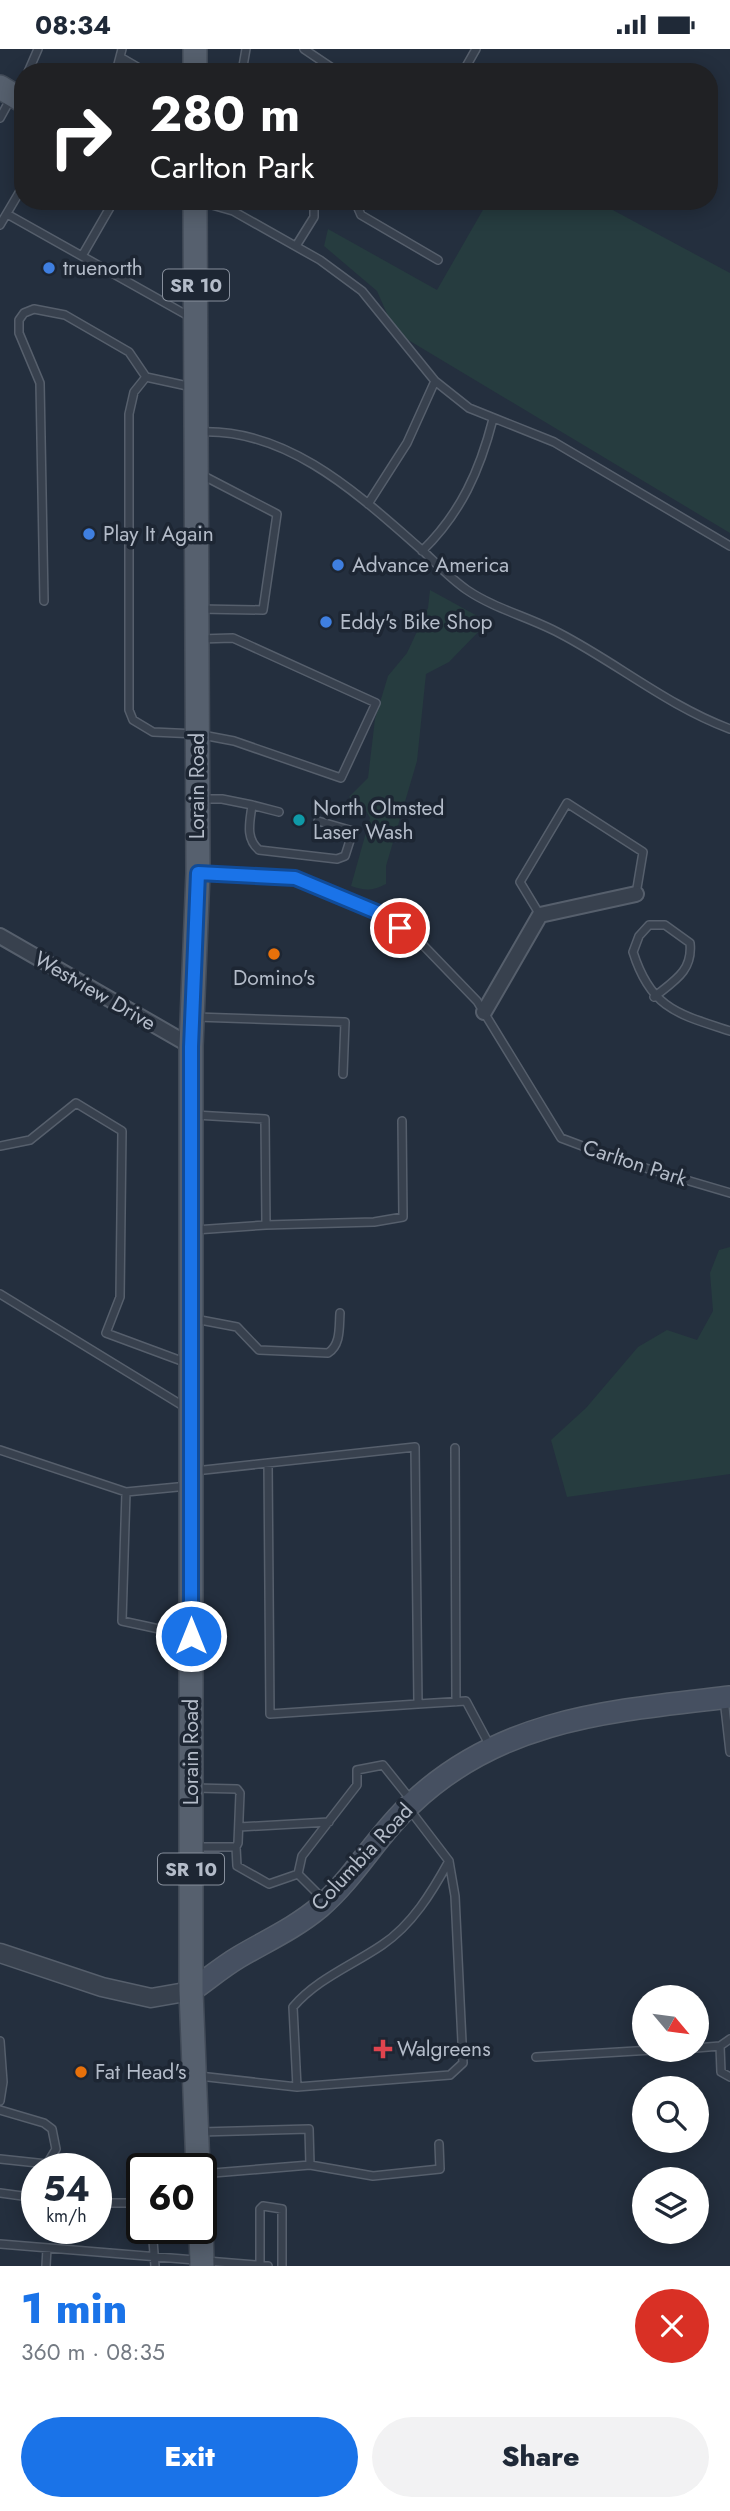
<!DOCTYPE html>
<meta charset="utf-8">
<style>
:root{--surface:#fff;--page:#f2f2f3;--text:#1f2937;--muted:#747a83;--accent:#1a73e8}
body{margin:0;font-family:Jost,sans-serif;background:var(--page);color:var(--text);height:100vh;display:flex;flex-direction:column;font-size:26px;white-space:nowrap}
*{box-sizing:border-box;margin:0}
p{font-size:23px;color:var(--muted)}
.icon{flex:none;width:38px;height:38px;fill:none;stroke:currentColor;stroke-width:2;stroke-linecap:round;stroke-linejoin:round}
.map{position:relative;height:2217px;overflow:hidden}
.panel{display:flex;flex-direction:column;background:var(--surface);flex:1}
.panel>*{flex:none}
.hud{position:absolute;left:14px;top:14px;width:704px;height:147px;border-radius:28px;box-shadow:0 4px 18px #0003;background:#202124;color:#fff;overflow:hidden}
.needle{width:46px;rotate:119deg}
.fabs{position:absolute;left:632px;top:1936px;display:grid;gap:14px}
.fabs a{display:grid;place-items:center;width:77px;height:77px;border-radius:50%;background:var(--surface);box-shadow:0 4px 18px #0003;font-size:35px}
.speed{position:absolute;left:21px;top:2104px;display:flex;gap:14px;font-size:35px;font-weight:700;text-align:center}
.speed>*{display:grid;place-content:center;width:91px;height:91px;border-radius:50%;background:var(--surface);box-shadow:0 4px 18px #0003;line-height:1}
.speed small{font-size:18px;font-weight:400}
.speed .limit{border:4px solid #111;border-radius:10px;background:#fff;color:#111}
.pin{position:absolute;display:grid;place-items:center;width:60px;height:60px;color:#fff;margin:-30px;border:4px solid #fff;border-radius:50%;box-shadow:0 2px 7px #0007}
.me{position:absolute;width:77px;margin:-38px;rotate:0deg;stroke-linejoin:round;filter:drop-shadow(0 0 5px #0008)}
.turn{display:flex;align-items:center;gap:24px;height:147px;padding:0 21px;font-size:32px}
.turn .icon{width:91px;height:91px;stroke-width:2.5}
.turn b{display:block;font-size:49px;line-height:60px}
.round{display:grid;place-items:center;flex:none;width:74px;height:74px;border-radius:37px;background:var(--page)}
.head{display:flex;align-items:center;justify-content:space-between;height:119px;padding:0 21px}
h1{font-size:42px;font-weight:800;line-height:52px;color:var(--accent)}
.cta{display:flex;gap:14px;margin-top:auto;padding:14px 21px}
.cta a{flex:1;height:80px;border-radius:42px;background:var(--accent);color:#fff;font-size:28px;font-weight:800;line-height:80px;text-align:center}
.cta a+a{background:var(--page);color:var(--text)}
.status{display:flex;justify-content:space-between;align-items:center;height:49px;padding:0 35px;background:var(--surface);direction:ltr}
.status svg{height:19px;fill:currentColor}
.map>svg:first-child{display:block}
.green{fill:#263c3f}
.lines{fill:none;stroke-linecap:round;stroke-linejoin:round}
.service-casing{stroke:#565f6c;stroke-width:10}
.minor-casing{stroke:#565f6c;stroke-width:18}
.tertiary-casing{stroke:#565f6c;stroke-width:21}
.secondary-casing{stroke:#565f6c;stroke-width:24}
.primary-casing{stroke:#414a57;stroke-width:26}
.service{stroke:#38414e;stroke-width:7}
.minor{stroke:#38414e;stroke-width:14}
.tertiary{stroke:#38414e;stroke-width:18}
.secondary{stroke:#465061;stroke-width:21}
.primary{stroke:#56606e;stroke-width:23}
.route-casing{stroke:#114b97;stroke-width:18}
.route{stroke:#1a73e8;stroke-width:12}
.shop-dot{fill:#3f7fe0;stroke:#1d2633;stroke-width:2.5}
.culture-dot{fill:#0f9aa8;stroke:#1d2633;stroke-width:2.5}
.food-dot{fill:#e8710a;stroke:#1d2633;stroke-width:2.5}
.health-dot{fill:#e0444e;stroke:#1d2633;stroke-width:2.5}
.labels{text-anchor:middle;stroke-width:7;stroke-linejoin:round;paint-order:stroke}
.shield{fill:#1d2633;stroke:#878f9c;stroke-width:2}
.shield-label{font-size:19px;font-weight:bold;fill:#b4bcc9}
.poi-label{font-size:21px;fill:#b4bcc9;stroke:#1d2633;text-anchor:start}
.street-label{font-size:21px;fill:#b4bcc9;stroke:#1d2633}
</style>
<div class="status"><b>08:34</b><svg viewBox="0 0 49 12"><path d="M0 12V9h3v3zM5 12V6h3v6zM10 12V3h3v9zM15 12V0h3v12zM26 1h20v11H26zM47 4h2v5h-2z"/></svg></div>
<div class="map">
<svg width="730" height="2217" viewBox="0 0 730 2217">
<rect width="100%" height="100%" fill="#242f3e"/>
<path class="green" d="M488,152H596L730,224V484L395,283L377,242L324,197L328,180L437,241Z
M430,541L481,569L483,578L449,613L426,625L417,712L386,817V835C372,842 365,842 351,837L370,769L365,760L349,748L368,729L375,670L388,627L407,604L428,559Z
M730,1198V1425L567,1448L551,1391L586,1359L638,1298L667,1281L697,1291L713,1262L710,1224L719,1201Z"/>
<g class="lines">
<defs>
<path id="service" d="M304,0L338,23
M120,8L146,23
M28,23L38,0
M116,23L122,0
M242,23L246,0
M463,23L476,0
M0,69L11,49
M198,152L233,162L320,211L362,242L435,332L469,359L554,393L730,497
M355,152L361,166L438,211
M7,165L192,269
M0,176L23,137
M296,197L314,168V152
M82,207L112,155L108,152
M192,338L146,328L134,343L129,365V661L133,671L153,683L197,685L234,692L341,729L376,654L233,589L199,590
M198,383C288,378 360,447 423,502C437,515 451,530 467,541C495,560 529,568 559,584C617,614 668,657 730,680
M368,455L407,394L435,332
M422,502C461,464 480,421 493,370
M44,552L40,334L19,284V271L24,264L34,260L65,266L129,303L146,328
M199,560L263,561L277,465L200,425
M202,750H222L252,756
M279,763L252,756C250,773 245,789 259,801L337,810L345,807L353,782L318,772
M202,824L295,829L379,864L422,895L477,952L561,1089L625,1113L730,1144
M540,866L520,833L567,754L643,803L636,845
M654,948C674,932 693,922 690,894L665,876H649L639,887L633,903C651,960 678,965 730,982
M196,968L345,973L343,1025
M195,1066L265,1070L266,1176L195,1181
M0,1097L30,1091L76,1054L122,1082L120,1248L106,1284L187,1314
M266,1176L374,1173L403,1168L402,1072
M0,1245L188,1360
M195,1270L237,1278L259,1301L328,1304C341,1296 339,1278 340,1264
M455,1399L456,1653
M0,1401L126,1443
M195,1422L415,1398L418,1655L270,1665L268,1414
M187,1586L122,1572L126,1443L188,1437
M724,1650L730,1703
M418,1655L466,1652L490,1697
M239,1778L329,1773
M195,1798H236L238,1794L240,1744L237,1740L195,1739
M236,1798L237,1817L269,1835L298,1825
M325,1852L298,1825L302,1807L357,1736V1721L383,1716L411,1751
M730,1990L720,1997L721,2023L730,2028
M0,1992L3,2033L0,2052
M696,1999L720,1997
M536,2008L669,2000
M199,2027L297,2038L450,2026L463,2014L455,1847L449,1812L410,1761
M297,2038L293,1958C317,1930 351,1917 382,1896C412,1876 432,1843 449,1812
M0,2061L44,2074L52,2080L56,2100L47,2115L0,2110
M200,2083L309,2080L310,2116L201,2125
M310,2116L373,2127L440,2120L439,2095
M0,2144L37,2149
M96,2154H131L142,2160
M152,2179L155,2217
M0,2195L268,2217
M46,2217L47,2199
M260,2217V2160L263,2157L282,2160V2217"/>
<path id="minor" d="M0,887L191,997
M484,963L540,866L636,845"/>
<path id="tertiary" d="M0,1904L102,1938L151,1949L191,1942"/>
<path id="secondary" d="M191,1942C207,1931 222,1918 239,1908C266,1892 295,1879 320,1858C355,1828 377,1786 411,1755C501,1669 612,1662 730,1648"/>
<path id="primary" d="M195,0V23
M0,38L23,52
M195,152L198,824L191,997V1942L198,2119
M201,2179L202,2217"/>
</defs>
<use href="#service" class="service-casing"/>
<use href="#minor" class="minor-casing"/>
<use href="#tertiary" class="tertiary-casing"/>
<use href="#secondary" class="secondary-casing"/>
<use href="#primary" class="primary-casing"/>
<use href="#service" class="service"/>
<use href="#minor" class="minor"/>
<use href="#tertiary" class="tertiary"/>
<use href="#secondary" class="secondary"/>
<use href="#primary" class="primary"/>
</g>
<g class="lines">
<defs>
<path id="route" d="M191,1587V998L198,824L295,829L379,864L400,879"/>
</defs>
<use href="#route" class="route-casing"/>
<use href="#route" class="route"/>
</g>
<g class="shop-dot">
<circle cx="49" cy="219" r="7"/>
<circle cx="89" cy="485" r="7"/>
<circle cx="338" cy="516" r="7"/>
<circle cx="326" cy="573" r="7"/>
</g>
<circle class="culture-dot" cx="299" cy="771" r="7"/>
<g class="food-dot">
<circle cx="274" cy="905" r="7"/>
<circle cx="81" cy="2023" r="7"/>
</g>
<path class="health-dot" d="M379.5 1989.5h7v7h7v7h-7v7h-7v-7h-7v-7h7z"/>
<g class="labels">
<g class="shield">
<rect x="163" y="220.5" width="66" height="31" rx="5"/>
<rect x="158" y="1804.5" width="66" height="31" rx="5"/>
</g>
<g class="shield-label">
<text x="196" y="243">SR 10</text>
<text x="191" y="1827">SR 10</text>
</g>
<g class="poi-label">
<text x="63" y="226">truenorth</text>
<text x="103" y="492">Play It Again</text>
<text x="352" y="523">Advance America</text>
<text x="340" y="580">Eddy's Bike Shop</text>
<text x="313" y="766">North Olmsted<tspan x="313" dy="24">Laser Wash</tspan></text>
<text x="274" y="936" text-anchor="middle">Domino's</text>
<text x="397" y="2007">Walgreens</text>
<text x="95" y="2030">Fat Head's</text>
</g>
<g class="street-label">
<text transform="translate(197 737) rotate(-90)" y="7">Lorain Road</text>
<text transform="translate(95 942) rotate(30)" y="7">Westview Drive</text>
<text transform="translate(635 1114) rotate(18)" y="7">Carlton Park</text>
<text transform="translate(191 1703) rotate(-90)" y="7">Lorain Road</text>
<text transform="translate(362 1808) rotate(-47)" y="7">Columbia Road</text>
</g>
</g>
</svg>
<div class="fabs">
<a><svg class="needle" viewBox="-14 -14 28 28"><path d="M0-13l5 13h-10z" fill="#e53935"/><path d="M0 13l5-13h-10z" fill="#747a83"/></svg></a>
<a><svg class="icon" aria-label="search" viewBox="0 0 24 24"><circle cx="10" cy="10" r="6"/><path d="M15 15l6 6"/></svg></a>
<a><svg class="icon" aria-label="layers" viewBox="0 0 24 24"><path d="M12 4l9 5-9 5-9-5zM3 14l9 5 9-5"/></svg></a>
</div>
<div class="speed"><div>54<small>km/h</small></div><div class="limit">60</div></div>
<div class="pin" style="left:400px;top:879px;background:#d93025"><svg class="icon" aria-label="arrive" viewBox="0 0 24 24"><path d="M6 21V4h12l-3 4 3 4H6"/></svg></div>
<svg class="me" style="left:191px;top:1587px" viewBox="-20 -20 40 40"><circle r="17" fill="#1a73e8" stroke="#fff" stroke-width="3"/><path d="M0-11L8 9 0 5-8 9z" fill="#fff"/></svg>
<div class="hud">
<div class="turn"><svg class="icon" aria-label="right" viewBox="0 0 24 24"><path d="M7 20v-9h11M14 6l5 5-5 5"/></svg><div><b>280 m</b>Carlton Park</div></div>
</div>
</div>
<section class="panel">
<div class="head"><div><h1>1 min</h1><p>360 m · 08:35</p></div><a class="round" style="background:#d93025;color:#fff"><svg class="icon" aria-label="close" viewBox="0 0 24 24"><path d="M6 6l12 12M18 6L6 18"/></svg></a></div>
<div class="cta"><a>Exit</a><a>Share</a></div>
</section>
